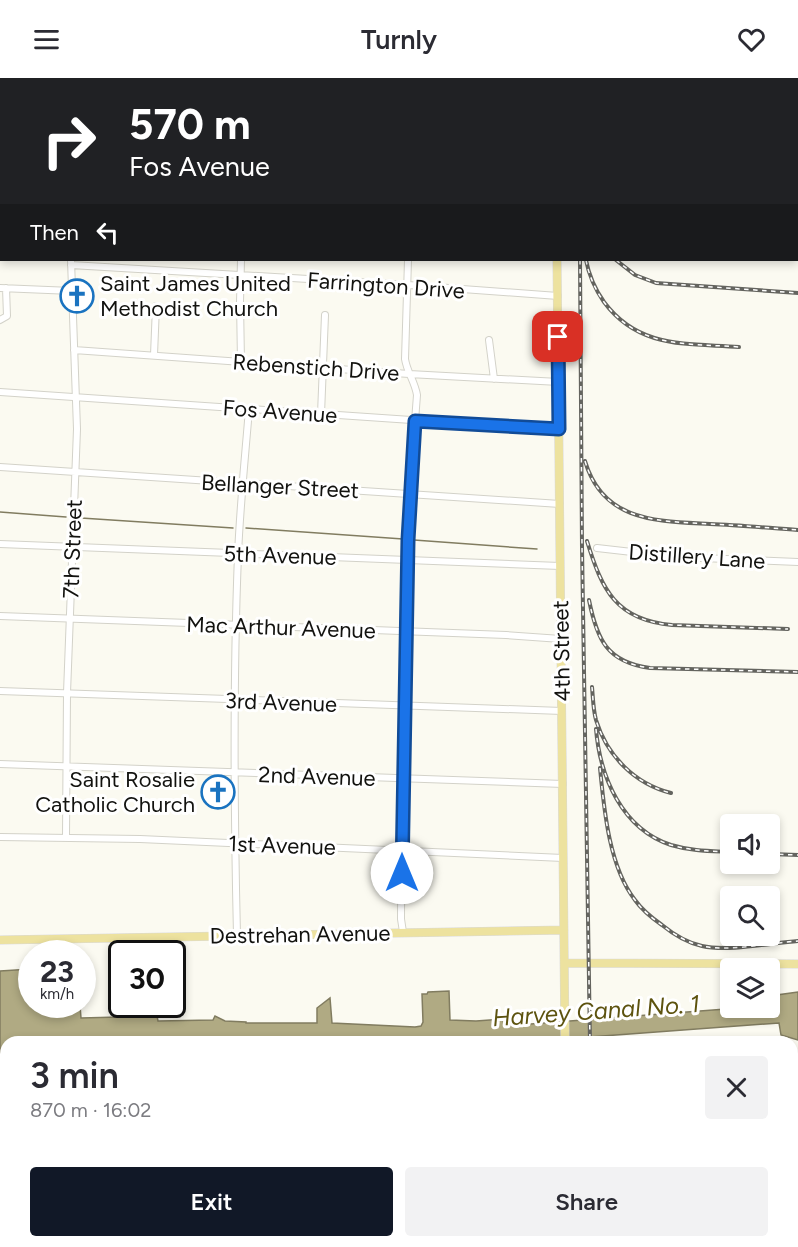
<!DOCTYPE html>
<meta charset="utf-8">
<style>
:root{--surface:#fff;--page:#f2f2f3;--text:#2b2b33;--muted:#7c7c81;--accent:#111827}
body{margin:0;font-family:Figtree,sans-serif;background:var(--page);color:var(--text);height:100vh;display:flex;flex-direction:column;font-size:22px;white-space:nowrap}
*{box-sizing:border-box;margin:0}
p{font-size:20px;color:var(--muted)}
.icon{flex:none;width:33px;height:33px;fill:none;stroke:currentColor;stroke-width:2;stroke-linecap:round;stroke-linejoin:round}
.map{position:relative;flex:1;overflow:hidden}
.side{position:absolute;left:0px;top:958px;width:798px;height:212px;display:flex;flex-direction:column;background:var(--surface);border-radius:18px 18px 0 0;box-shadow:0 3px 9px #0003}
.side>*{flex:none}
.guide{position:absolute;left:0px;top:0px;width:798px;height:183px;box-shadow:0 3px 9px #0003;background:#202124;color:#fff;overflow:hidden}
.fabs{position:absolute;left:720px;top:736px;display:grid;gap:12px}
.fabs a{display:grid;place-items:center;width:60px;height:60px;border-radius:6px;background:var(--surface);box-shadow:0 3px 9px #0003;font-size:30px}
.speed{position:absolute;left:18px;top:862px;display:flex;gap:12px;font-size:30px;font-weight:700;text-align:center}
.speed>*{display:grid;place-content:center;width:78px;height:78px;border-radius:50%;background:var(--surface);box-shadow:0 3px 9px #0003;line-height:1}
.speed small{font-size:15px;font-weight:400}
.speed .limit{border:3px solid #111;border-radius:9px;background:#fff;color:#111}
.pin{position:absolute;display:grid;place-items:center;width:51px;height:51px;color:#fff;margin:-26px;border-radius:12px;box-shadow:0 3px 9px #0006}
.me{position:absolute;width:66px;margin:-33px;rotate:0deg;stroke-linejoin:round;filter:drop-shadow(0 0 4px #0008)}
.turn{display:flex;align-items:center;gap:21px;height:126px;padding:0 30px;font-size:27px}
.turn .icon{width:78px;height:78px;stroke-width:2.5}
.turn b{display:block;font-size:42px;line-height:51px}
.then{display:flex;align-items:center;height:57px;padding:0 30px;background:#0003;gap:12px;font-size:22px}
.round{display:grid;place-items:center;flex:none;width:63px;height:63px;border-radius:6px;background:var(--page)}
.overview{display:flex;align-items:center;justify-content:space-between;height:102px;padding:0 30px}
h1{font-size:36px;font-weight:600;line-height:45px}
.action{display:flex;gap:12px;margin-top:auto;padding:12px 30px}
.action a{flex:1;height:69px;border-radius:6px;background:var(--accent);color:#fff;font-size:24px;font-weight:600;line-height:69px;text-align:center}
.action a+a{background:var(--page);color:var(--text)}
header{display:flex;justify-content:space-between;align-items:center;height:78px;padding:0 30px;background:var(--surface);font-size:27px;font-weight:600}
.map>svg:first-child{display:block}
.water{fill:#b0aa83;stroke:#817c60;stroke-width:1.5}
.lines{fill:none;stroke-linecap:round;stroke-linejoin:round}
.stream{stroke:#817c60;stroke-width:1.5}
.minor-casing{stroke:#d3d2c9;stroke-width:8}
.major-casing{stroke:#d9d9d9;stroke-width:9}
.minor{stroke:#fff;stroke-width:6}
.major{stroke:#ede29f;stroke-width:8}
.rail-casing{stroke:#64645f;stroke-width:4}
.rail{stroke:#fff;stroke-width:1.5;stroke-dasharray:4.5;stroke-linecap:butt}
.route-casing{stroke:#114b97;stroke-width:15}
.route{stroke:#1a73e8;stroke-width:10}
.labels{text-anchor:middle;stroke-width:6;stroke-linejoin:round;paint-order:stroke}
.poi-label{font-size:22px;fill:#12120f;stroke:#fff;text-anchor:start}
.street-label{font-size:22px;fill:#12120f;stroke:#fff}
.water-label{font-size:24px;font-style:italic;fill:#5d530f;stroke:#fff}
</style>
<header><svg class="icon" aria-label="menu" viewBox="0 0 24 24"><path d="M4 6h16M4 12h16M4 18h16"/></svg>Turnly<svg class="icon" aria-label="heart" viewBox="0 0 24 24"><path d="M12 20l-8-8c-3-5 5-10 8-4 3-6 11-1 8 4z"/></svg></header>
<div class="map">
<svg width="798" height="1169" viewBox="0 0 798 1169">
<rect width="100%" height="100%" fill="#fbfaf1"/>
<path class="water" d="M31,891L32,927H80L81,940L157,938L158,943L213,942L215,938L225,943L246,944V945H317V930L330,920L332,945L415,949L421,948L423,944L422,916H427L428,914L449,913L450,942L476,943L503,941L504,948L739,930H770V928L778,927L777,917L798,914V962L781,957L779,945L549,962L548,964H6V1030L0,1031V893Z"/>
<g class="lines">
<path class="stream" d="M0,434L66,439
M81,440L233,450
M246,450L403,461
M414,462L537,471"/>
<defs>
<path id="minor" d="M306,0L317,2
M67,2V0
M228,2V0
M385,2V0
M0,22H2
M0,57H2
M71,187L408,207L558,218
M0,210L72,213
M0,242L7,238L6,210
M489,262L494,301
M74,272L409,296L559,304
M154,277L156,228
M241,284L240,224L241,182
M0,314L559,352
M321,336L325,237
M0,389L560,426
M0,466L560,488
M597,470L676,479L798,484
M0,538L506,557L561,561
M0,613L562,633
M0,686L563,706
M0,759L140,761L563,780
M66,760L67,615L77,351L71,182
M403,854L401,841C402,666 403,491 417,317C415,304 407,294 405,281L408,182
M237,857C234,730 233,604 238,477C240,428 245,380 249,331
M792,1106H798
M270,1164V1169
M413,1164V1169
M665,1164V1169
M57,1169V1164
M746,1169L748,1164"/>
<path id="major" d="M555,0V2
M557,182L565,964
M0,862L564,852
M565,885L798,886
M0,1107H6
M568,1164V1169"/>
</defs>
<use href="#minor" class="minor-casing"/>
<use href="#major" class="major-casing"/>
<use href="#minor" class="minor"/>
<use href="#major" class="major"/>
<defs>
<path id="rail" d="M578,0V2
M580,182L582,469L590,964
M586,182C589,198 595,211 604,224C639,271 686,265 739,269
M616,182L635,197L656,205L798,215
M585,383C603,444 657,443 710,446C739,447 769,450 798,452
M587,463C602,512 616,542 672,547L788,551
M589,522C597,562 607,584 650,590L798,594
M592,609C593,619 593,631 596,642C607,678 635,706 671,715
M596,651C600,699 622,751 671,767C691,773 710,773 730,774
M600,690C604,731 609,789 635,822C642,832 652,840 662,847C673,856 688,865 702,868C728,874 771,865 798,863
M770,776L798,777
M599,1169V1164"/>
</defs>
<use href="#rail" class="rail-casing"/>
<use href="#rail" class="rail"/>
</g>
<g class="lines">
<defs>
<path id="route" d="M402,795L408,462L415,343L559,351L558,259"/>
</defs>
<use href="#route" class="route-casing"/>
<use href="#route" class="route"/>
</g>
<defs>
<symbol id="church-ring" viewBox="-11 -11 22 22"><circle r="9.5" fill="#fff" stroke="#1a73c0" stroke-width="1.5"/><path d="M-1.2-6h2.4v3.5h3.3v2.4h-3.3V6h-2.4V-.1h-3.3v-2.4h3.3Z" fill="#1a73c0"/></symbol>
</defs>
<g fill-rule="evenodd">
<use href="#church-ring" x="58" y="199" width="38" height="38"/>
<use href="#church-ring" x="199" y="695" width="38" height="38"/>
</g>
<g class="labels">
<g class="poi-label">
<text x="100" y="213">Saint James United<tspan x="100" dy="25">Methodist Church</tspan></text>
<text x="195" y="709" text-anchor="end">Saint Rosalie<tspan x="195" dy="25">Catholic Church</tspan></text>
</g>
<g class="street-label">
<text transform="translate(386 207) rotate(4)" y="8">Farrington Drive</text>
<text transform="translate(316 289) rotate(4)" y="8">Rebenstich Drive</text>
<text transform="translate(280 333) rotate(4)" y="8">Fos Avenue</text>
<text transform="translate(280 408) rotate(3)" y="8">Bellanger Street</text>
<text transform="translate(72 471) rotate(-88)" y="8">7th Street</text>
<text transform="translate(280 477) rotate(2)" y="8">5th Avenue</text>
<text transform="translate(697 478) rotate(4)" y="8">Distillery Lane</text>
<text transform="translate(281 549) rotate(2)" y="8">Mac Arthur Avenue</text>
<text transform="translate(561 573) rotate(-91)" y="8">4th Street</text>
<text transform="translate(281 624) rotate(2)" y="8">3rd Avenue</text>
<text transform="translate(317 698) rotate(2)" y="8">2nd Avenue</text>
<text transform="translate(282 767) rotate(2)" y="8">1st Avenue</text>
<text transform="translate(300 856) rotate(-1)" y="8">Destrehan Avenue</text>
</g>
<g class="water-label">
<text transform="translate(596 933) rotate(-4)" y="8">Harvey Canal No. 1</text>
</g>
</g>
</svg>
<div class="fabs">
<a><svg class="icon" aria-label="sound" viewBox="0 0 24 24"><path d="M4 9h4l5-4v14l-5-4H4zM17 9q2 3 0 6"/></svg></a>
<a><svg class="icon" aria-label="search" viewBox="0 0 24 24"><circle cx="10" cy="10" r="6"/><path d="M15 15l6 6"/></svg></a>
<a><svg class="icon" aria-label="layers" viewBox="0 0 24 24"><path d="M12 4l9 5-9 5-9-5zM3 14l9 5 9-5"/></svg></a>
</div>
<div class="speed"><div>23<small>km/h</small></div><div class="limit">30</div></div>
<div class="pin" style="left:558px;top:259px;background:#d93025"><svg class="icon" aria-label="arrive" viewBox="0 0 24 24"><path d="M6 21V4h12l-3 4 3 4H6"/></svg></div>
<svg class="me" style="left:402px;top:795px" viewBox="-20 -20 40 40"><circle r="19" fill="#fff"/><path d="M0-13L10 11 0 6-10 11z" fill="#1a73e8"/></svg>
<div class="guide">
<div class="turn"><svg class="icon" aria-label="right" viewBox="0 0 24 24"><path d="M7 20v-9h11M14 6l5 5-5 5"/></svg><div><b>570 m</b>Fos Avenue</div></div>
<div class="then">Then<svg class="icon" aria-label="left" viewBox="0 0 24 24"><path d="M17 20v-9H6M10 6l-5 5 5 5"/></svg></div>
</div>
<section class="side">
<div class="overview"><div><h1>3 min</h1><p>870 m · 16:02</p></div><a class="round"><svg class="icon" aria-label="close" viewBox="0 0 24 24"><path d="M6 6l12 12M18 6L6 18"/></svg></a></div>
<div class="action"><a>Exit</a><a>Share</a></div>
</section>
</div>
